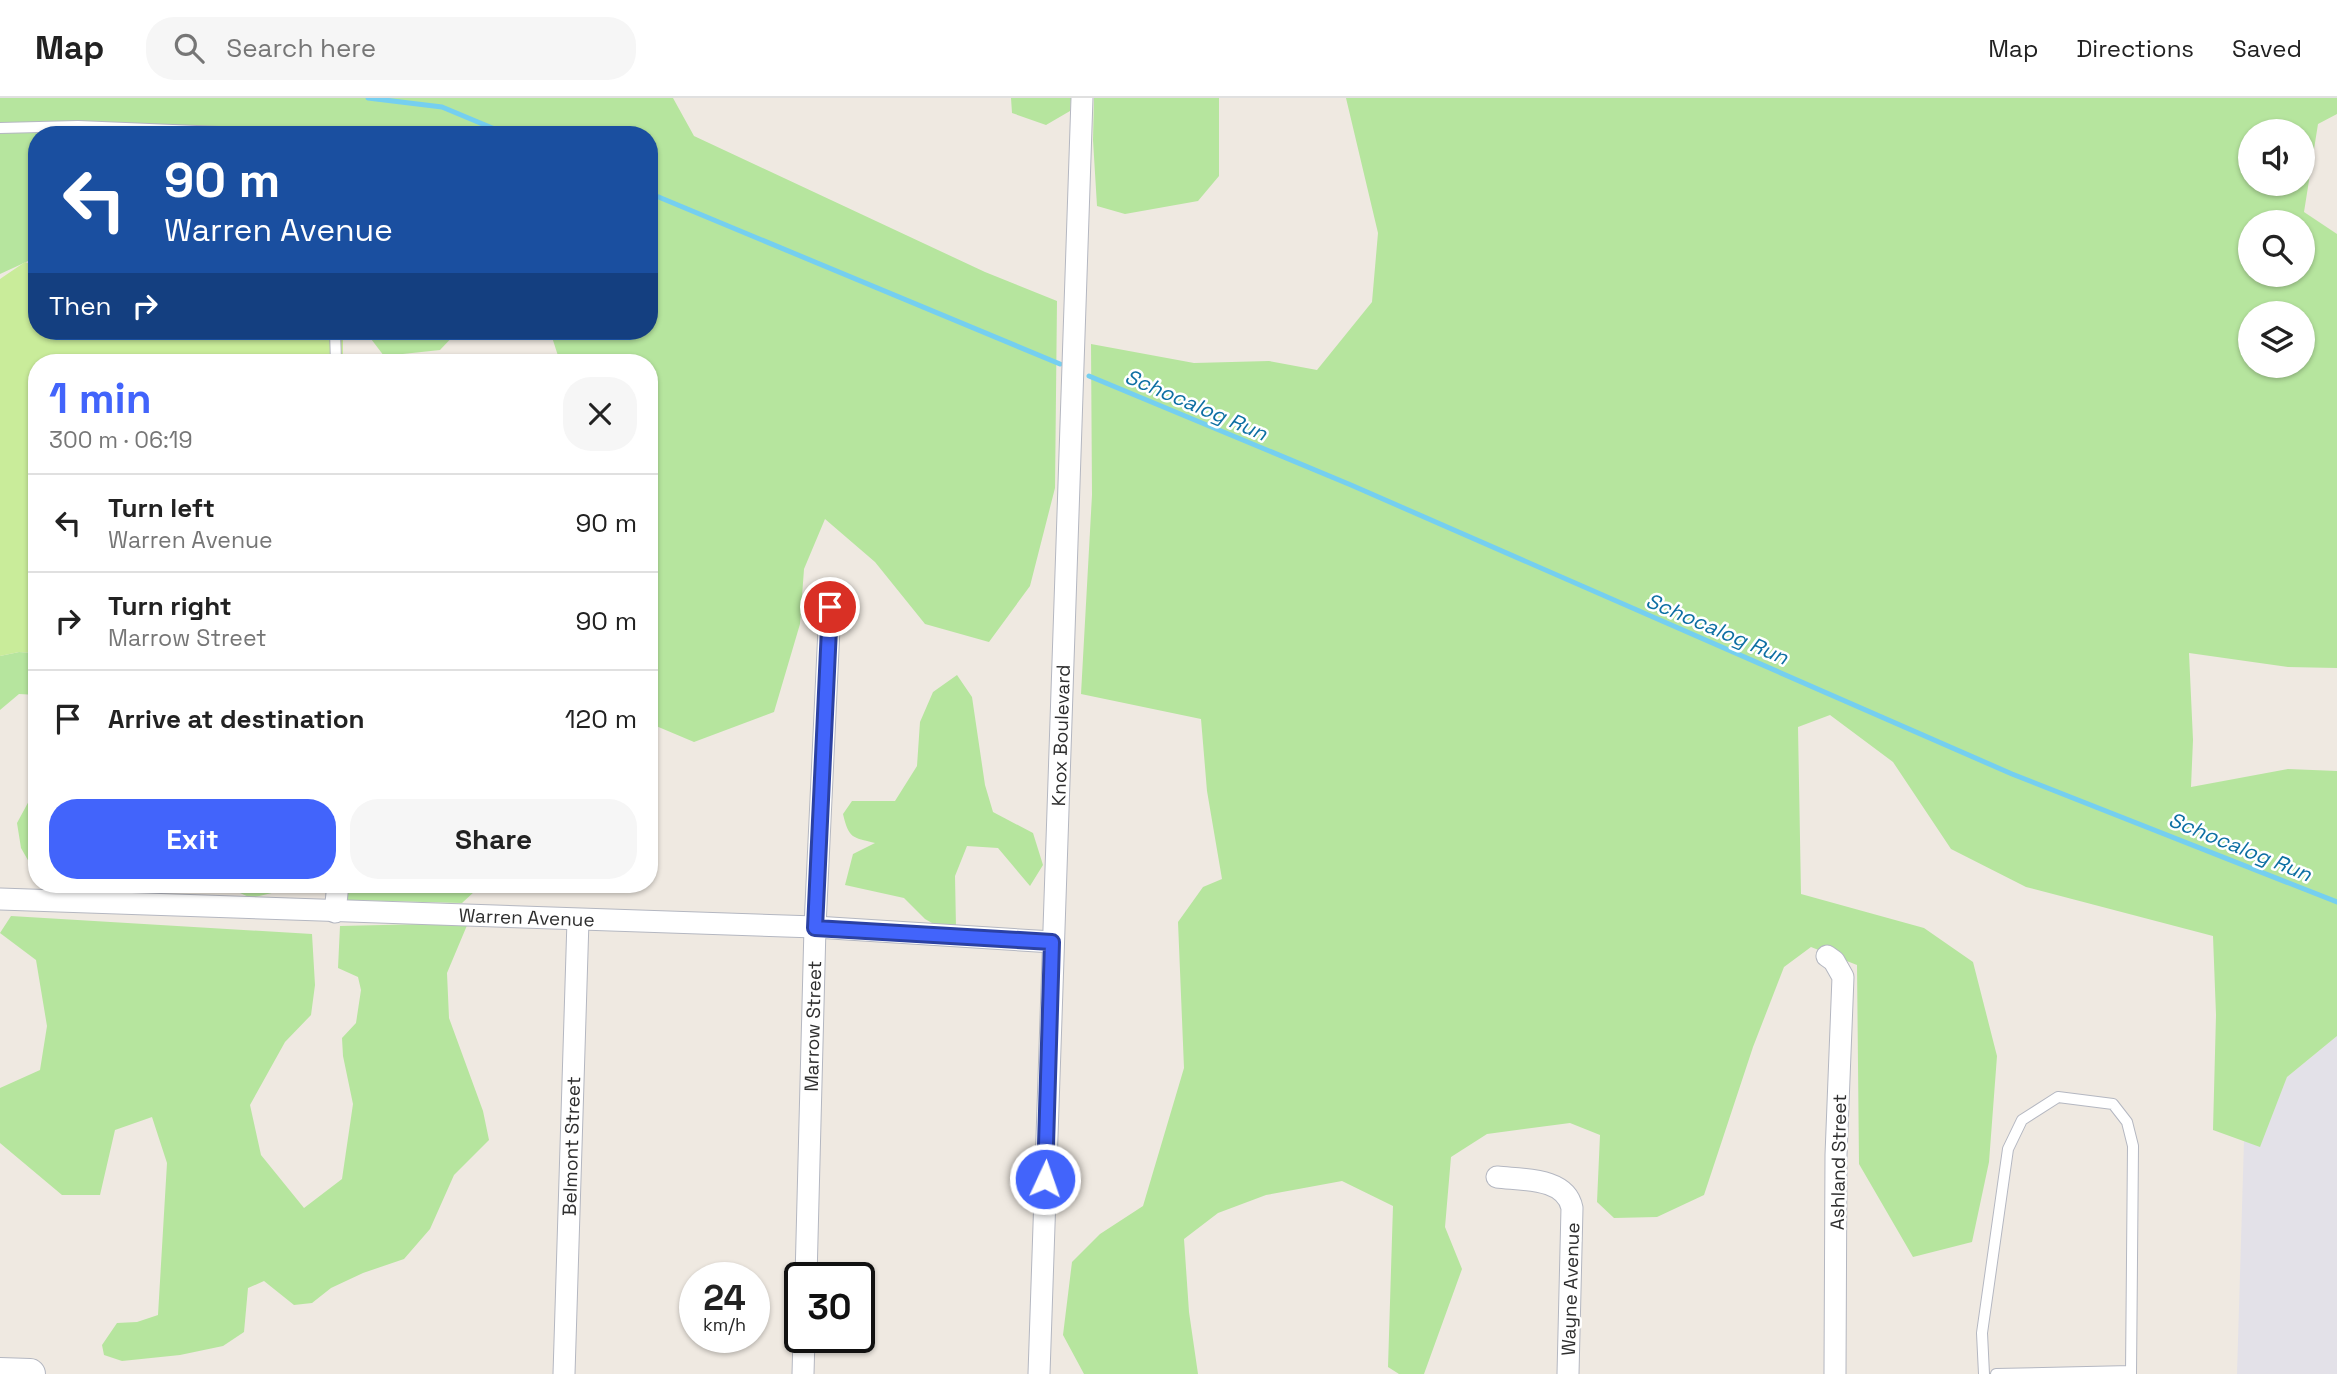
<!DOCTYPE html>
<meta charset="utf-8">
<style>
:root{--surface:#fff;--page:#f6f6f6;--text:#222;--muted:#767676;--line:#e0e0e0;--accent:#4264fb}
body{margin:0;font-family:"Space Grotesk",sans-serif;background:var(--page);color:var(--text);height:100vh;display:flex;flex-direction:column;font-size:26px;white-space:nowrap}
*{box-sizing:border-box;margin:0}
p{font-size:23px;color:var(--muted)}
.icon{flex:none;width:38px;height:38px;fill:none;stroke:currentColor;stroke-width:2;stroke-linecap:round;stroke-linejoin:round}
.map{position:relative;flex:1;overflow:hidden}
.sheet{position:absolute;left:28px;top:256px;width:630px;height:539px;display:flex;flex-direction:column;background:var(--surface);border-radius:28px;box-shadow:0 2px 5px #0004}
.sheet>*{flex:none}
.hud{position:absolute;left:28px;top:28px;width:630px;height:214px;border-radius:28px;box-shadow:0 2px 5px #0004;background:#1a4fa0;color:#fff;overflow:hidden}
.fabs{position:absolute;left:2238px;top:21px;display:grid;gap:14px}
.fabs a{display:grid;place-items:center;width:77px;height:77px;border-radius:50%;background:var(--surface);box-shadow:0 2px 5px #0004;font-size:35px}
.speed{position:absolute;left:679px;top:1164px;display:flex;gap:14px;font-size:35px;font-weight:700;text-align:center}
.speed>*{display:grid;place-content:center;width:91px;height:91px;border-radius:50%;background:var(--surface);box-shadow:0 2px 5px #0004;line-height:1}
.speed small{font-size:18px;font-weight:400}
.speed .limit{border:4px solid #111;border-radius:10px;background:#fff;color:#111}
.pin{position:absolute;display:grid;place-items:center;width:60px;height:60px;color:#fff;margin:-30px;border:4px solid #fff;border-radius:50%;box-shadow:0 2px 7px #0007}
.me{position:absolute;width:77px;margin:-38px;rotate:3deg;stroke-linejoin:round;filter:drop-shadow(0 0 5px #0008)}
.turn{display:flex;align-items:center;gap:24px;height:147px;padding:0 21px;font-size:32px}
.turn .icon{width:91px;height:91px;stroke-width:2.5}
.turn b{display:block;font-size:49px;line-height:60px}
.then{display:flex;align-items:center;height:66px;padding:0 21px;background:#0003;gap:14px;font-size:26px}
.round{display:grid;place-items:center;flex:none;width:74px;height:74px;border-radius:28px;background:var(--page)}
.headline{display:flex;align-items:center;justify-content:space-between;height:119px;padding:0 21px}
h1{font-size:42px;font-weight:800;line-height:52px;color:var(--accent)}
.button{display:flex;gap:14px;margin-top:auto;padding:14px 21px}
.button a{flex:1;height:80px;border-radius:28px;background:var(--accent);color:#fff;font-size:28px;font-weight:800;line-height:80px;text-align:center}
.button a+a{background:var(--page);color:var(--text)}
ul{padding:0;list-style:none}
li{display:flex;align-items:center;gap:21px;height:98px;padding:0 21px;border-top:2px solid var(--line)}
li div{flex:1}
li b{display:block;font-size:26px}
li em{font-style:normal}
header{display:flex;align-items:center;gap:42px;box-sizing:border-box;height:98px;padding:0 35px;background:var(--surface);border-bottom:2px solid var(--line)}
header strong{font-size:33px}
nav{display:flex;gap:38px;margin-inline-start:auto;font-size:24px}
.search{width:490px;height:63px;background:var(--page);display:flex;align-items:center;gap:18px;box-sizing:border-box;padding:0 24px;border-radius:28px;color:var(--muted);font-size:26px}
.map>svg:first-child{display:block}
.industrial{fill:#e3e1e8}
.green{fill:#b6e59e;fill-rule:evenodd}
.pitch{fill:#c9ec9a}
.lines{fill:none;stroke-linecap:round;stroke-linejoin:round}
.stream{stroke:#75cff0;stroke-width:5}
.lane-casing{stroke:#b4b7c1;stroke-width:12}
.street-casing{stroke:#b4b7c1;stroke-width:23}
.secondary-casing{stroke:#b4b7c1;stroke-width:32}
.lane{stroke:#fff;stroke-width:10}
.street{stroke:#fff;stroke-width:21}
.secondary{stroke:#fff;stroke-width:30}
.route-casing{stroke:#2b41a3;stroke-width:18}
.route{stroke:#4264fb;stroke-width:12}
.labels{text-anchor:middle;stroke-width:5;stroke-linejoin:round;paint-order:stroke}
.street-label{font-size:19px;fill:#2e2e2e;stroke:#fff}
.water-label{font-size:21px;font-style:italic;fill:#0d6fa3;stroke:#fff}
</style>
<header>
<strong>Map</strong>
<div class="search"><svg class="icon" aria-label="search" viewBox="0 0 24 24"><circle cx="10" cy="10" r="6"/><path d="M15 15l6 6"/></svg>Search here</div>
<nav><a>Map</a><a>Directions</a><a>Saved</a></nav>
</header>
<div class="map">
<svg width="2337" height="1276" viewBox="0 0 2337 1276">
<rect width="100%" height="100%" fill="#efe9e1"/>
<path class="industrial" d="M2337,938V1276H2237L2244,1043L2260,1048L2287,979Z"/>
<path class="green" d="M0,0H673L694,38L985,174L1057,203L1055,390L1030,488L989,544L925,526L875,464L825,421L804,471L800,526L774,614L694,644L649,625V264H560L550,233H649V37H37V159L0,176Z
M1011,0H1071L1070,13L1046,27L1012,15Z
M1094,0H1219V78L1198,103L1125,116L1097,108L1093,42Z
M1346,0H2337V16L2318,26L2304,114L2337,136V570L2288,569L2189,555L2193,642L2191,689L2288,671L2337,673V938L2287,979L2260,1049L2213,1032L2216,917L2213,838L2026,789L1951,751L1893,664L1830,617L1798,629L1801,796L1924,830L1973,864L1997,958L1989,1064L1972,1144L1913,1159L1859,1066L1857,867L1811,849L1784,869L1753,949L1704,1097L1657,1119L1614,1120L1597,1104L1600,1037L1570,1025L1487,1036L1451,1059L1445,1129L1462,1171L1424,1276H1399L1388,1269L1393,1108L1342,1083L1266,1097L1218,1115L1184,1141L1189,1214L1198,1276H1084L1063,1237L1072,1164L1100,1136L1143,1108L1184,970L1178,824L1203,789L1222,781L1207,693L1201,621L1081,596L1092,397L1091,246L1194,265L1269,263L1317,272L1372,204L1378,135ZM2250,33H2303V86H2250ZM2250,124H2303V177H2250ZM2250,215H2303V268H2250Z
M365,233H458L440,252L384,258Z
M19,554L37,555V597L19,596L0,612V558Z
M957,577L972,599L985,687L993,714L1033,735L1043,767L1030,788L998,750L967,748L955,778L956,830L939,829L925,821L904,800L845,787L853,756L875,745C852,739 849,741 843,716L852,703H895L917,668L920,624L933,594Z
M37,688V778L21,750L17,725Z
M230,786H278L276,794L251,800L229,790Z
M349,786H477L475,793L462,805L347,802Z
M11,818L312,836L315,887L311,917L285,944L250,1007L261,1057L304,1110L342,1081L353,1006L343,958L342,940L356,925L361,892L358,879L338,870L340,828L468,825L447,875L449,920L483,1013L489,1042L454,1077L430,1131L404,1161L363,1175L331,1190L312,1205L294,1207L264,1183L248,1190L244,1234L223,1248L180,1257L122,1263L104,1257L102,1247L117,1225L137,1224L158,1217L167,1065L152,1019L115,1032L100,1097H62L0,1045V990L40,972L47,928L36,862L0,835Z"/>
<path class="pitch" d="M25,164L37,168V233H310L343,239V264H37V555L19,554L0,558V181Z"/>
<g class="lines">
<path class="stream" d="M368,0L442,9L509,37
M649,95L1060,266
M1089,278L1351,387L2012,676L2337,804"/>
<defs>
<path id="lane" d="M0,30L78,28L289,37
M335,233L336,264
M1984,1276L1982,1235L2008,1051L2022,1022L2058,999L2113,1006L2127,1024L2133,1048L2131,1276
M1996,1276L2131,1273"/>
<g id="street">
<path id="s1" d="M0,801L815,829L1053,844"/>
<path d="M335,814L338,786"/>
<path d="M1827,858L1834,863L1843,879L1836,1057L1835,1276"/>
<path d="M1497,1079C1522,1082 1566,1079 1572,1110L1568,1276"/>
<path id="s2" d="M806,1180L815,829L830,509"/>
<path id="s3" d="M564,1276L578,822"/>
<path d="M803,1276L804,1239"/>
<path id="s4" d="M1039,1276L1082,0"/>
</g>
<path id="secondary" d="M0,1275L30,1276"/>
</defs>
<use href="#lane" class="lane-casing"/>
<use href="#street" class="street-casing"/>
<use href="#secondary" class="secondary-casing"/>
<use href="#lane" class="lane"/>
<use href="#street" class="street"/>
<use href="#secondary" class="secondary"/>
</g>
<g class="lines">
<defs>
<path id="route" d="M830,509L815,830L1052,844L1045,1081"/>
</defs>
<use href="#route" class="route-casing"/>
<use href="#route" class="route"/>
</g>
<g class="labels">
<g class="street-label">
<text dy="7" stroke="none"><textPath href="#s4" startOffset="639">Knox Boulevard</textPath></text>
<text dy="7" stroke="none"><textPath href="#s1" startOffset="527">Warren Avenue</textPath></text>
<text dy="7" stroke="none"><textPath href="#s2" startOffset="252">Marrow Street</textPath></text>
<text dy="7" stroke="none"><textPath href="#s3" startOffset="228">Belmont Street</textPath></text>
<text transform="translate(1838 1064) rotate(-89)" y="7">Ashland Street</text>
<text transform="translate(1570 1191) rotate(-88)" y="7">Wayne Avenue</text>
</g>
<g class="water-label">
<text transform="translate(1196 307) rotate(23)" y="7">Schocalog Run</text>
<text transform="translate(1717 531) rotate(23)" y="7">Schocalog Run</text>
<text transform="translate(2240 749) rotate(22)" y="7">Schocalog Run</text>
</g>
</g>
</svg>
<div class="fabs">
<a><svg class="icon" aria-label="sound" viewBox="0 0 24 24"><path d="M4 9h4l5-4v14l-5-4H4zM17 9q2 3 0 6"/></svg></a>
<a><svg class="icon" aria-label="search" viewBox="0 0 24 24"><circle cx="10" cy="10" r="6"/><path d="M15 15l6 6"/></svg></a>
<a><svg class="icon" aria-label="layers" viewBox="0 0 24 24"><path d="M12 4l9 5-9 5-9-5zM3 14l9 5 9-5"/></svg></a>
</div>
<div class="speed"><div>24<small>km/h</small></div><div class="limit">30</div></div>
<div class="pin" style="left:830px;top:509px;background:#d93025"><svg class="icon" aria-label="arrive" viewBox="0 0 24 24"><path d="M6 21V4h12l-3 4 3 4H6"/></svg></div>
<svg class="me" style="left:1045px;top:1081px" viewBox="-20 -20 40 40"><circle r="17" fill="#4264fb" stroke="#fff" stroke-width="3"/><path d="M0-11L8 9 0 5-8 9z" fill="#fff"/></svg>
<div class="hud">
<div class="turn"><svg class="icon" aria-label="left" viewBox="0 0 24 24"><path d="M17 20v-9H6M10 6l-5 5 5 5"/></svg><div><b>90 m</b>Warren Avenue</div></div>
<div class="then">Then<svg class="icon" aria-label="right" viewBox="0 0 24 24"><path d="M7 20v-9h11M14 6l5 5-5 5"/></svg></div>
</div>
<section class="sheet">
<div class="headline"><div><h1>1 min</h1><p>300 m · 06:19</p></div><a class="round"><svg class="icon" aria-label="close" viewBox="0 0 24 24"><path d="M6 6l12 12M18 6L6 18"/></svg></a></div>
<ul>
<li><svg class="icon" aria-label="left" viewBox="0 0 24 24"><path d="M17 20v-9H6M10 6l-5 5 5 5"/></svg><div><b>Turn left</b><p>Warren Avenue</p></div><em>90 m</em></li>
<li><svg class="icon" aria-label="right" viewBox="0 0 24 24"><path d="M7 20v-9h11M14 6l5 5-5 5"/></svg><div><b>Turn right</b><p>Marrow Street</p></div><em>90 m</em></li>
<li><svg class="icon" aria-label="arrive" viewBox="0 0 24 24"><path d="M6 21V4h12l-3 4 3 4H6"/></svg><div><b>Arrive at destination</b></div><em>120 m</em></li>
</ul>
<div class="button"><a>Exit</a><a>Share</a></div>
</section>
</div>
